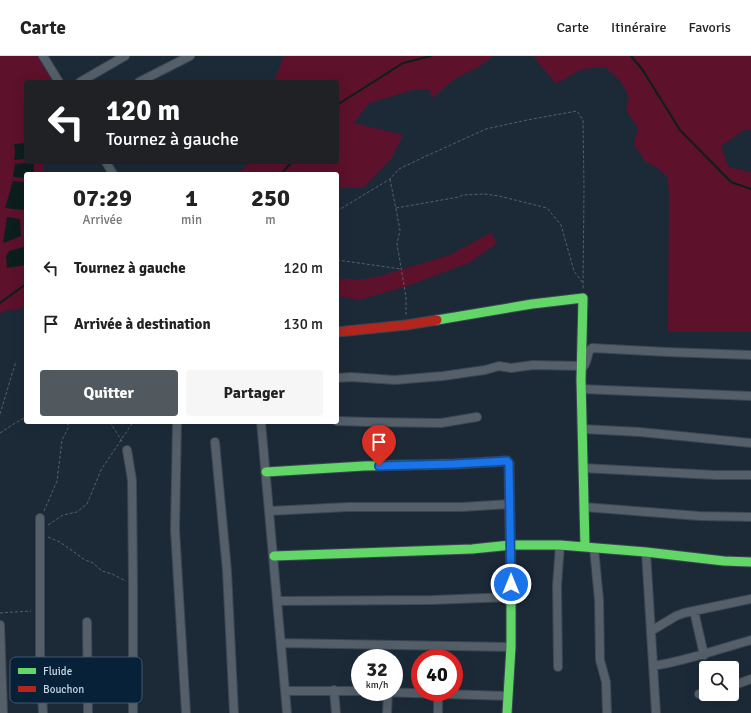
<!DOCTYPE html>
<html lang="fr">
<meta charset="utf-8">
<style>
:root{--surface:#fff;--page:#f6f6f6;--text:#222;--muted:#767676;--line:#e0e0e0;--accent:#51585e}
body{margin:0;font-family:Signika,sans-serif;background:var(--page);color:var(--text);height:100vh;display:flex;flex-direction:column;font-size:15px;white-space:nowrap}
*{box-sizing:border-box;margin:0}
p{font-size:13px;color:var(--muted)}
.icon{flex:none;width:22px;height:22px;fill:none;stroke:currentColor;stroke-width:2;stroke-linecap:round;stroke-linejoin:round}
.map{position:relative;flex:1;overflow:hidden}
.details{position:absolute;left:24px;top:116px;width:315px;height:252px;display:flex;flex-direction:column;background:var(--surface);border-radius:4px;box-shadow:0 4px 16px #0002}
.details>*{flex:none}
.top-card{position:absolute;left:24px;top:24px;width:315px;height:84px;border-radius:4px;box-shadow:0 4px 16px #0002;background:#202124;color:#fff;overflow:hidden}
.buttons{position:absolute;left:699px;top:605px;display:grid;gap:8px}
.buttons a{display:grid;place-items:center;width:40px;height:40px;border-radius:4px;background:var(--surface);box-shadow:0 4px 16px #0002;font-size:20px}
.speed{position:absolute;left:351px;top:593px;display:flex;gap:8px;font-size:20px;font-weight:700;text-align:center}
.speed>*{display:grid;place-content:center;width:52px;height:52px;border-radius:50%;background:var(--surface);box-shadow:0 4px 16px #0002;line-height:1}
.speed small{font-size:10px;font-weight:400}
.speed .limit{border:6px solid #d22;background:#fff;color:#111}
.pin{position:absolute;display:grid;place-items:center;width:34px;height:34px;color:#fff;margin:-41px -17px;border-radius:50% 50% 50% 0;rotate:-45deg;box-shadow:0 0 4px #0007}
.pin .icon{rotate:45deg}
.me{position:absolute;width:44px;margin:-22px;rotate:0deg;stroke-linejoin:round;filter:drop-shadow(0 0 3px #0008)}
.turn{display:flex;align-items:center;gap:14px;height:84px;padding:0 16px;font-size:18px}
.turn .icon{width:52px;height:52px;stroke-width:2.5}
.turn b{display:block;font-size:28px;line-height:34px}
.eta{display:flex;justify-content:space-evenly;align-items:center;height:68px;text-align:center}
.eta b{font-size:24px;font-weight:800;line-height:28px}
.primary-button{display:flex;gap:8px;margin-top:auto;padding:8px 16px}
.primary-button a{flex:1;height:46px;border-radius:4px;background:var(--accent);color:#fff;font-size:16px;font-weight:800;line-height:46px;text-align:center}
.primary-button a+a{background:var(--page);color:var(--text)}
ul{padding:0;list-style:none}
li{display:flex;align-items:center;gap:12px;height:56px;padding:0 16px}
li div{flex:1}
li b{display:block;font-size:15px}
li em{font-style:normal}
header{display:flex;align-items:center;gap:24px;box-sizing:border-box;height:56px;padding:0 20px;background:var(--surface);border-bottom:1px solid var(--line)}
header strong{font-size:19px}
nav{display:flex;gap:22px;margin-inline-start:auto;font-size:14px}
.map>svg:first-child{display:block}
.green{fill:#5d112b}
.water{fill:#0c1e1e}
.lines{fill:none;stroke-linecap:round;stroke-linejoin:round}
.stream{stroke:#0c1e1e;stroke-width:2}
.street-casing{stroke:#3b4652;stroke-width:10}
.fast-casing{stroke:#3b4652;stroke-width:11}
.jam-casing{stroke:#3b4652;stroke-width:11}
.path{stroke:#56606a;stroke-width:1;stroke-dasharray:3 2;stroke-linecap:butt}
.street{stroke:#545f69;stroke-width:8}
.fast{stroke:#63d668;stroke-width:9}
.jam{stroke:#b3261e;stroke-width:9}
.route-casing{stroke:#114b97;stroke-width:10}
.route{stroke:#1a73e8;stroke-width:7}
.key{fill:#072139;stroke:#40576d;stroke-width:1}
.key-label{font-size:11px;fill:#c6d5e5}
</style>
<header>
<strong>Carte</strong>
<nav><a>Carte</a><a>Itinéraire</a><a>Favoris</a></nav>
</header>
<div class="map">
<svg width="751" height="657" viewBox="0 0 751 657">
<rect width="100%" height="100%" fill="#1c2a38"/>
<path class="green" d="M0,0H37L53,26H26V106H43L44,118H26V250L15,255L11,253L0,257Z
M284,0H493L480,10L456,22L432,42L429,33H417L369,47L354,67L403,79L391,103L363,132H337V118H236L251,106H337V26H274Z
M533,0H751V73L744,74L721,90L728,111L751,116V276H668L669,142L668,122L659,113L645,105L634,88L638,73L626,53L629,41L621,26L605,11L582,13L556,28Z
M492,176L496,188L469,207L404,231L359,244L337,240V222L359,224L380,220L450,199Z"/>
<path class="water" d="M26,87V103L14,104L15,97L14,88Z
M34,106V118H26V122L13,121L15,108Z
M13,125L26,126V154L5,152Z
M7,161L20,163L21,180L3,187Z
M24,191L26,196V209L7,212L6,200L9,195Z"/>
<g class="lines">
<path class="stream" d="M631,0L642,13L680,74L731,126L751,133
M337,49L403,7L431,0
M281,118L292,106
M0,247L26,228"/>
<defs>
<path id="street" d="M43,0L59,26
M80,26L125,0
M139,26L190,0
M106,106L113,118
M581,313C590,306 585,297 592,292L667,296L751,299
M337,322L351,321L395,324L443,320L485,314L499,310L511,312L533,309L582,310
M581,333L751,340
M337,365L370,366L441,367L477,361
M177,366L175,474L186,657
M261,366L287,657
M582,373L640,376L751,387
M215,386L227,515L234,657
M127,394L132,424L133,530V657
M583,412L715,419H750
M584,451L699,460L751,461
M269,455L348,451H462L510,448
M40,462V597L43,657
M594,492L599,544L600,604L606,626L607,657
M646,496L656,657
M277,545L432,544L511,541
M694,555L704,599
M87,566L88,657
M0,569L3,657
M651,575L676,560L684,557L751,543
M281,587L511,591
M653,610C687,605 718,593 751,584
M558,611L557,529L560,489
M732,630L751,623
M42,634L134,627
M334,634L336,657
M285,635H360
M381,636L508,640
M438,637V657
M699,638L706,637
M387,657L388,636"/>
<path id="fast" d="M437,264L532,248L583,242L581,324L585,491
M266,416L364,410L454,408L507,405L509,408
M274,500L472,493L511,489H560L646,496L724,505L751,506
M507,657L511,591V527"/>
<path id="jam" d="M337,276L406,269L437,264
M509,408L511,527"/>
</defs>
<use href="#street" class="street-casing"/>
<use href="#fast" class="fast-casing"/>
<use href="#jam" class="jam-casing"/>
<path class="path" d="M390,123L400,174L397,188L406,241V260
M396,152L459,141L463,139L484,138L499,140L547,152L561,169L574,215L583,227
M337,155L390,123L399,113L422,102L486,73L527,64L577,55L583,64L584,132L583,233
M337,204L401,213
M0,358L16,305
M110,366L123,387
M0,377L12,369L26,361
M44,455L57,425L62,384L68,372V366
M48,469L63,459L77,456L87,448L101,414L133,366
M48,481L60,486L85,504L93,507L102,515L112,518L126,525
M0,557L31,555"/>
<use href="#street" class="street"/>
<use href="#fast" class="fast"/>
<use href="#jam" class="jam"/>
</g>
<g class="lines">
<defs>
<path id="route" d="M379,410L454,408L507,405L509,407L511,528"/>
</defs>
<use href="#route" class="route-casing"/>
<use href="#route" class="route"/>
</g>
<rect x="10" y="601" width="132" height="46" rx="6" class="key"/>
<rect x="18" y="612" width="18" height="6" fill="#63d668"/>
<rect x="18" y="630" width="18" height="6" fill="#b3261e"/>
<g class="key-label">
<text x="43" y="619">Fluide</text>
<text x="43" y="637">Bouchon</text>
</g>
</svg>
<div class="buttons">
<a><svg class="icon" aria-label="search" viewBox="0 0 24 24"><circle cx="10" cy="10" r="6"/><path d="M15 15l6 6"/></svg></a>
</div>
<div class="speed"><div>32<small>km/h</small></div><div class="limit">40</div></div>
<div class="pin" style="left:379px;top:410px;background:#d93025"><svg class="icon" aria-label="arrive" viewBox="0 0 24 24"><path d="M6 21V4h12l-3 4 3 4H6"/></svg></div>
<svg class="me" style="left:511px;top:528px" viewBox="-20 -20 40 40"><circle r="17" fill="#1a73e8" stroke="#fff" stroke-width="3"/><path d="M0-11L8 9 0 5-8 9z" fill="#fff"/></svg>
<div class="top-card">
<div class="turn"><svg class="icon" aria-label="left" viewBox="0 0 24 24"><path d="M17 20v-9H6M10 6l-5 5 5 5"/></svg><div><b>120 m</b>Tournez à gauche</div></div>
</div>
<section class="details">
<div class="eta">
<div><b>07:29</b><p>Arrivée</p></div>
<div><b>1</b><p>min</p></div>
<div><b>250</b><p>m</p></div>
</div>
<ul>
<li><svg class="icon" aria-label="left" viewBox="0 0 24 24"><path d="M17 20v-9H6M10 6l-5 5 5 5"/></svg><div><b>Tournez à gauche</b></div><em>120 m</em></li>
<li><svg class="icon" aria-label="arrive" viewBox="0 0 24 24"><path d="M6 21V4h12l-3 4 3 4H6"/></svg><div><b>Arrivée à destination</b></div><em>130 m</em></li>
</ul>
<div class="primary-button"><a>Quitter</a><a>Partager</a></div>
</section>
</div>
